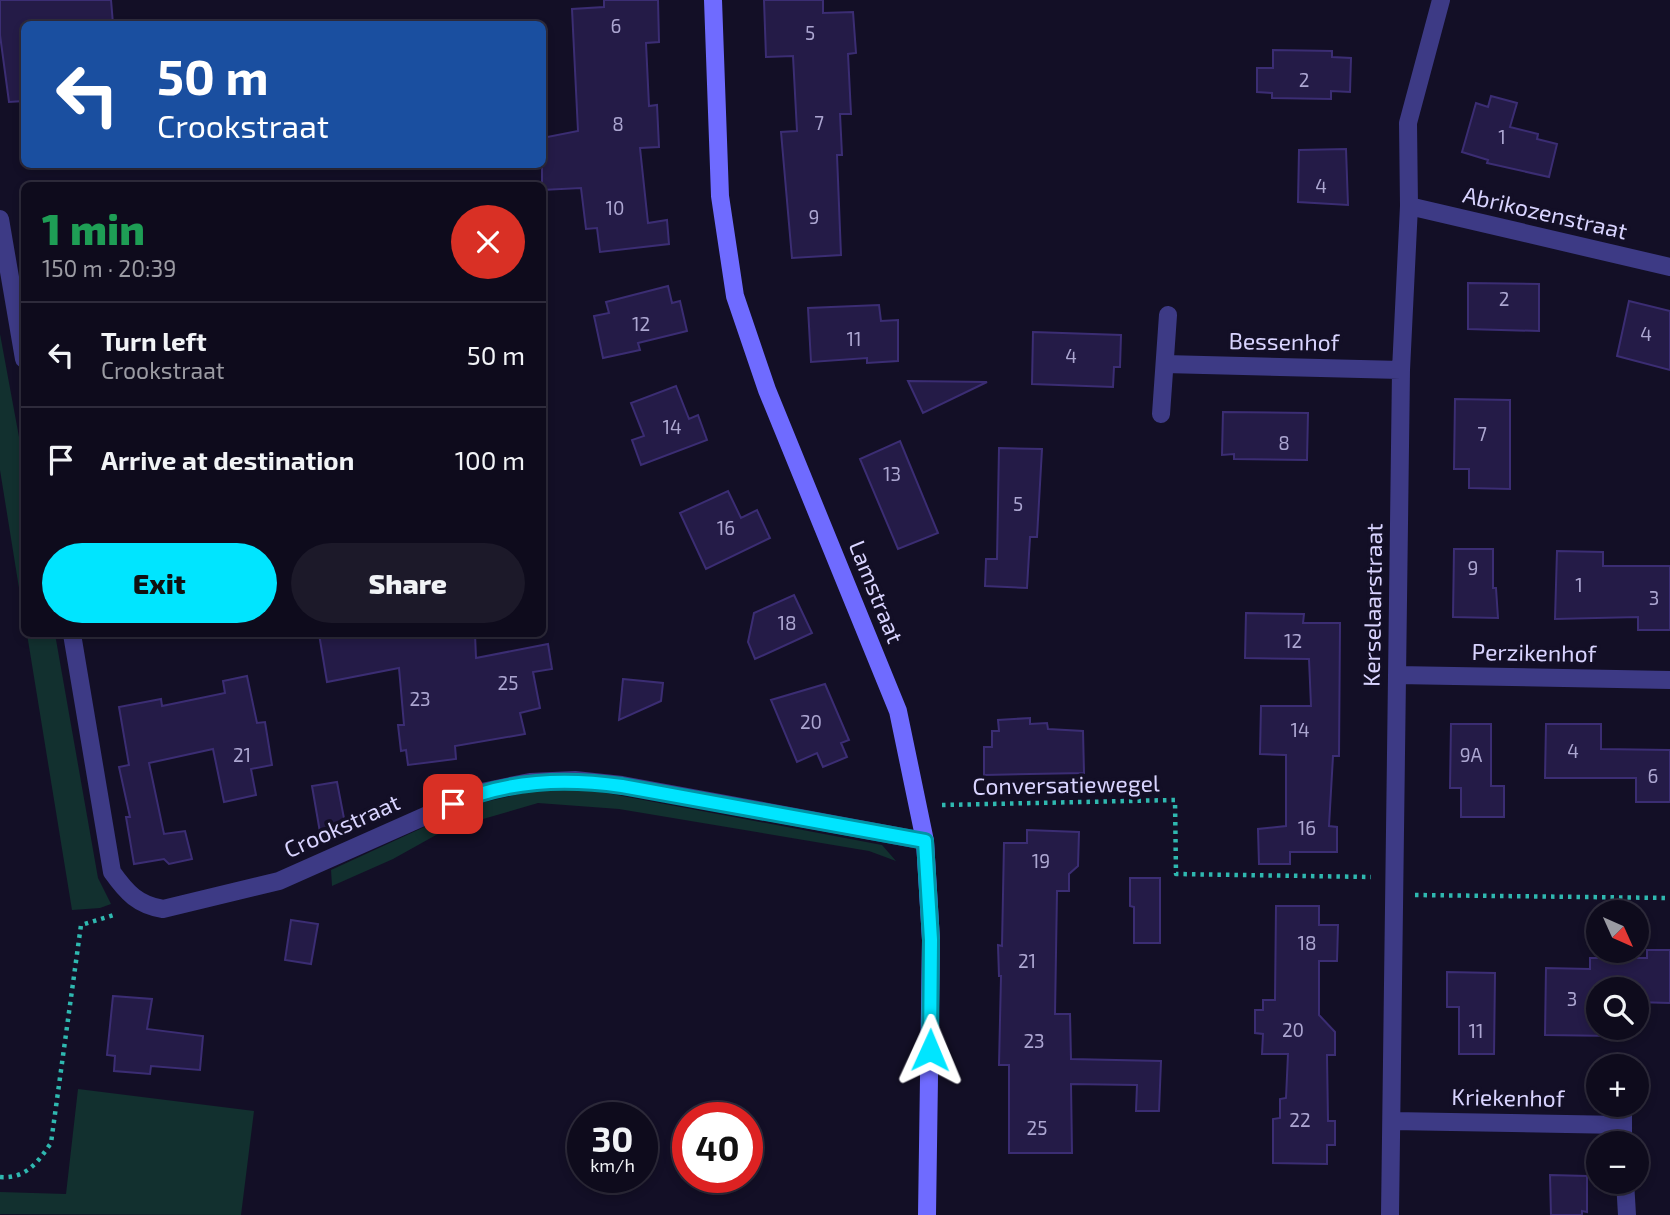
<!DOCTYPE html>
<meta charset="utf-8">
<style>
:root{--surface:#0e0b1c;--page:#1c1929;--text:#f1f3f6;--muted:#9b9ba3;--line:#2e2b3b;--accent:#00e5ff}
body{margin:0;font-family:"Exo 2",sans-serif;background:var(--page);color:var(--text);height:100vh;display:flex;flex-direction:column;font-size:26px;white-space:nowrap}
*{box-sizing:border-box;margin:0}
p{font-size:23px;color:var(--muted)}
.icon{flex:none;width:38px;height:38px;fill:none;stroke:currentColor;stroke-width:2;stroke-linecap:round;stroke-linejoin:round}
.map{position:relative;flex:1;overflow:hidden}
.details{position:absolute;left:21px;top:182px;width:525px;height:455px;display:flex;flex-direction:column;background:var(--surface);border-radius:10px;box-shadow:0 4px 10px #0003,0 0 0 2px var(--line)}
.details>*{flex:none}
.guide{position:absolute;left:21px;top:21px;width:525px;height:147px;border-radius:10px;box-shadow:0 4px 10px #0003,0 0 0 2px var(--line);background:#1a4fa0;color:#fff;overflow:hidden}
.needle{width:46px;rotate:135deg}
.controls{position:absolute;left:1586px;top:900px;display:grid;gap:14px}
.controls a{display:grid;place-items:center;width:63px;height:63px;border-radius:50%;background:var(--surface);box-shadow:0 4px 10px #0003,0 0 0 2px var(--line);font-size:35px}
.speed{position:absolute;left:567px;top:1102px;display:flex;gap:14px;font-size:35px;font-weight:700;text-align:center}
.speed>*{display:grid;place-content:center;width:91px;height:91px;border-radius:50%;background:var(--surface);box-shadow:0 4px 10px #0003,0 0 0 2px var(--line);line-height:1}
.speed small{font-size:18px;font-weight:400}
.speed .limit{border:10px solid #d22;background:#fff;color:#111}
.pin{position:absolute;display:grid;place-items:center;width:60px;height:60px;color:#fff;margin:-30px;border-radius:14px;box-shadow:0 4px 10px #0006}
.me{position:absolute;width:77px;margin:-38px;rotate:1deg;stroke-linejoin:round;filter:drop-shadow(0 0 5px #0008)}
.turn{display:flex;align-items:center;gap:24px;height:147px;padding:0 21px;font-size:32px}
.turn .icon{width:91px;height:91px;stroke-width:2.5}
.turn b{display:block;font-size:49px;line-height:60px}
.round{display:grid;place-items:center;flex:none;width:74px;height:74px;border-radius:37px;background:var(--page)}
.headline{display:flex;align-items:center;justify-content:space-between;height:119px;padding:0 21px}
h1{font-size:42px;font-weight:800;line-height:52px;color:#1e9e55}
.cta{display:flex;gap:14px;margin-top:auto;padding:14px 21px}
.cta a{flex:1;height:80px;border-radius:42px;background:var(--accent);color:#111;font-size:28px;font-weight:800;line-height:80px;text-align:center}
.cta a+a{background:var(--page);color:var(--text)}
ul{padding:0;list-style:none}
li{display:flex;align-items:center;gap:21px;height:105px;padding:0 21px;border-top:2px solid var(--line)}
li div{flex:1}
li b{display:block;font-size:26px}
li em{font-style:normal}
.map>svg:first-child{display:block}
.green{fill:#12302f}
.building{fill:#241b47;stroke:#3b2d73;stroke-width:2}
.lines{fill:none;stroke-linecap:round;stroke-linejoin:round}
.path{stroke:#2fb8b0;stroke-width:4.5;stroke-dasharray:3.5 5;stroke-linecap:butt}
.street{stroke:#3d3a85;stroke-width:18}
.secondary{stroke:#6f6bff;stroke-width:18}
.route-casing{stroke:#0095a6;stroke-width:18}
.route{stroke:#00e5ff;stroke-width:12}
.labels{text-anchor:middle;stroke-width:7;stroke-linejoin:round;paint-order:stroke}
.number-label{font-size:19px;fill:#aca6d1}
.street-label{font-size:23px;fill:#d9d4ff;stroke:#130f26}
</style>
<div class="map">
<svg width="1670" height="1215" viewBox="0 0 1670 1215">
<rect width="100%" height="100%" fill="#130f26"/>
<path class="green" d="M0,334L24,464V619L0,470Z
M27,634H55L98,878L111,904L100,908L72,910Z
M585,789L882,845L896,861L869,851L619,809L538,803L445,830L393,859L332,886L331,870L472,805L528,792Z
M78,1089L254,1111L241,1215L0,1214V1192L66,1194Z"/>
<path class="building" d="M0,0H111L113,24H24V101L9,102L0,35Z
M604,0H658L659,42L646,43L649,106L657,105L659,147L640,148L648,223L667,220L669,244L600,252L597,228L586,229L581,188L542,190V138L578,131L572,9L604,7Z
M764,0H823V13L853,12L856,53L848,54L851,114H840L842,155H837L841,255L792,258L781,132L797,131L793,56L766,57Z
M1273,50L1332,51V57L1351,58L1350,92L1331,91V99L1272,98V93L1257,92V68H1273Z
M1491,96L1517,103L1510,127L1538,134L1537,139L1557,144L1549,177L1487,163L1488,160L1462,152L1476,103L1488,107Z
M1346,149L1348,205L1298,202L1299,150Z
M1468,283L1539,284V331L1468,329Z
M668,286L672,303L680,301L687,331L638,343L640,350L603,358L594,316L609,313L606,302Z
M1629,301L1670,311V370L1617,356Z
M879,305L881,321L898,320V361L867,363V358L811,362L808,308Z
M1033,332L1121,335L1120,367H1114L1113,387L1032,384Z
M908,381L987,382L923,413Z
M676,386L689,419L698,415L707,440L641,465L632,440L644,436L631,403Z
M1455,399L1510,400V489L1469,488V469H1454Z
M1223,412L1308,413L1307,460L1234,459V454L1222,455Z
M900,441L938,533L898,549L860,459Z
M999,448L1042,449L1037,537H1030L1027,588L985,586L986,559H997Z
M728,491L741,518L757,510L770,538L706,569L680,513Z
M1454,549H1493V588H1496L1498,618L1453,617Z
M1557,551L1603,552V566H1670V630H1638V617L1555,619Z
M794,595L812,633L755,659L748,642L754,613Z
M1246,613L1304,614L1303,623H1340L1339,756H1333L1329,826L1337,827V852H1290V864H1259L1258,829L1286,826V755L1260,754L1261,706H1311L1309,659L1245,658Z
M319,634H475L476,658L548,644L552,669L533,672L540,708L520,713L525,734L455,746L456,759L408,765L406,750L401,751L398,725H404L399,668L327,682Z
M247,676L257,723L265,722L272,765L251,769L256,795L224,802L213,749L149,763L164,834L185,831L192,859L169,864L164,859L134,864L126,817H130L119,767L129,765L119,707L161,699L162,706L225,693L223,681Z
M623,679L663,683L661,701L619,720Z
M825,684L849,740L841,743L847,757L823,767L817,753L797,762L771,700Z
M1030,718V724L1047,723L1048,729L1083,731L1084,773L984,775V747H992V731H999L998,720Z
M1451,724H1491V786H1504V817H1461V788H1450Z
M1546,724H1601V749L1670,750V802H1636V778H1545Z
M337,782L347,834L321,838L312,786Z
M1027,830L1079,832L1078,866L1069,874V891H1057L1055,1014H1070L1071,1059L1161,1061L1159,1111H1136L1137,1085L1071,1084L1072,1153H1009V1065H999L1001,976H999L998,945L1002,946L1004,843H1027Z
M1130,878H1160V943H1134V907L1130,906Z
M1276,906H1319V925H1338L1337,961H1319V1015L1335,1032V1055H1327L1328,1121H1335V1145H1327V1164L1273,1163V1119L1280,1118V1099L1286,1098L1288,1054H1262L1263,1034L1255,1033V1010H1263V1000H1275Z
M291,920L318,924L311,964L285,960Z
M1647,950H1670V1003L1636,1002V989H1598V1027H1615V1036L1545,1035L1546,968L1590,969V958H1647Z
M1447,972L1495,973L1494,1054H1459V1007H1447Z
M113,996L152,999L147,1029L203,1036L200,1070L151,1066L150,1074L114,1071L115,1056L107,1055Z
M1550,1175L1587,1176V1212L1582,1211V1215H1551Z"/>
<g class="lines">
<path class="path" d="M942,805L1175,800L1176,874L1371,877
M1415,895L1670,898
M0,1177C26,1179 38,1162 51,1143L81,925L117,914"/>
<path class="street" d="M1409,206L1670,267
M0,219L24,359
M1165,364L1401,370
M1161,414L1168,315
M72,634L112,872C127,893 138,905 163,909L279,881L477,793L530,782L575,780L622,785L925,841
M1397,675L1670,680
M1623,1104V1143
M1392,1121L1623,1125
M1625,1181L1627,1215
M1390,1215L1401,370L1409,206L1408,123L1441,0"/>
<path class="secondary" d="M713,0L720,196L735,296L767,390L898,711L925,841L931,940L927,1215"/>
</g>
<g class="lines">
<defs>
<path id="route" d="M453,804C508,780 564,778 622,786L925,841L931,940L930,1050"/>
</defs>
<use href="#route" class="route-casing"/>
<use href="#route" class="route"/>
</g>
<g class="labels">
<g class="number-label">
<text x="616" y="33">6</text>
<text x="810" y="40">5</text>
<text x="1304" y="87">2</text>
<text x="819" y="130">7</text>
<text x="618" y="131">8</text>
<text x="1502" y="144">1</text>
<text x="1321" y="193">4</text>
<text x="615" y="215">10</text>
<text x="814" y="224">9</text>
<text x="1504" y="306">2</text>
<text x="641" y="331">12</text>
<text x="1646" y="341">4</text>
<text x="854" y="346">11</text>
<text x="1071" y="363">4</text>
<text x="672" y="434">14</text>
<text x="1482" y="441">7</text>
<text x="1284" y="450">8</text>
<text x="892" y="481">13</text>
<text x="1018" y="511">5</text>
<text x="726" y="535">16</text>
<text x="1473" y="575">9</text>
<text x="1579" y="592">1</text>
<text x="1654" y="605">3</text>
<text x="787" y="630">18</text>
<text x="1293" y="648">12</text>
<text x="508" y="690">25</text>
<text x="420" y="706">23</text>
<text x="811" y="729">20</text>
<text x="1300" y="737">14</text>
<text x="1573" y="758">4</text>
<text x="242" y="762">21</text>
<text x="1471" y="762">9A</text>
<text x="1653" y="783">6</text>
<text x="1307" y="835">16</text>
<text x="1041" y="868">19</text>
<text x="1307" y="950">18</text>
<text x="1027" y="968">21</text>
<text x="1572" y="1006">3</text>
<text x="1293" y="1037">20</text>
<text x="1476" y="1038">11</text>
<text x="1034" y="1048">23</text>
<text x="1300" y="1127">22</text>
<text x="1037" y="1135">25</text>
</g>
<g class="street-label">
<text transform="translate(1545 213) rotate(13)" y="8">Abrikozenstraat</text>
<text transform="translate(1284 342) rotate(1)" y="8">Bessenhof</text>
<text transform="translate(876 592) rotate(68)" y="8">Lamstraat</text>
<text transform="translate(1373 605) rotate(-89)" y="8">Kerselaarstraat</text>
<text transform="translate(1534 653) rotate(1)" y="8">Perzikenhof</text>
<text transform="translate(1066 785) rotate(-1)" y="8">Conversatiewegel</text>
<text transform="translate(342 826) rotate(-24)" y="8">Crookstraat</text>
<text transform="translate(1508 1098) rotate(1)" y="8">Kriekenhof</text>
</g>
</g>
</svg>
<div class="controls">
<a><svg class="needle" viewBox="-14 -14 28 28"><path d="M0-13l5 13h-10z" fill="#e53935"/><path d="M0 13l5-13h-10z" fill="#9b9ba3"/></svg></a>
<a><svg class="icon" aria-label="search" viewBox="0 0 24 24"><circle cx="10" cy="10" r="6"/><path d="M15 15l6 6"/></svg></a>
<a>+</a>
<a>−</a>
</div>
<div class="speed"><div>30<small>km/h</small></div><div class="limit">40</div></div>
<div class="pin" style="left:453px;top:804px;background:#d93025"><svg class="icon" aria-label="arrive" viewBox="0 0 24 24"><path d="M6 21V4h12l-3 4 3 4H6"/></svg></div>
<svg class="me" style="left:930px;top:1050px" viewBox="-20 -20 40 40"><path d="M0-17L14 15 0 8-14 15z" fill="#00e5ff" stroke="#fff" stroke-width="4"/></svg>
<div class="guide">
<div class="turn"><svg class="icon" aria-label="left" viewBox="0 0 24 24"><path d="M17 20v-9H6M10 6l-5 5 5 5"/></svg><div><b>50 m</b>Crookstraat</div></div>
</div>
<section class="details">
<div class="headline"><div><h1>1 min</h1><p>150 m · 20:39</p></div><a class="round" style="background:#d93025;color:#fff"><svg class="icon" aria-label="close" viewBox="0 0 24 24"><path d="M6 6l12 12M18 6L6 18"/></svg></a></div>
<ul>
<li><svg class="icon" aria-label="left" viewBox="0 0 24 24"><path d="M17 20v-9H6M10 6l-5 5 5 5"/></svg><div><b>Turn left</b><p>Crookstraat</p></div><em>50 m</em></li>
<li><svg class="icon" aria-label="arrive" viewBox="0 0 24 24"><path d="M6 21V4h12l-3 4 3 4H6"/></svg><div><b>Arrive at destination</b></div><em>100 m</em></li>
</ul>
<div class="cta"><a>Exit</a><a>Share</a></div>
</section>
</div>
